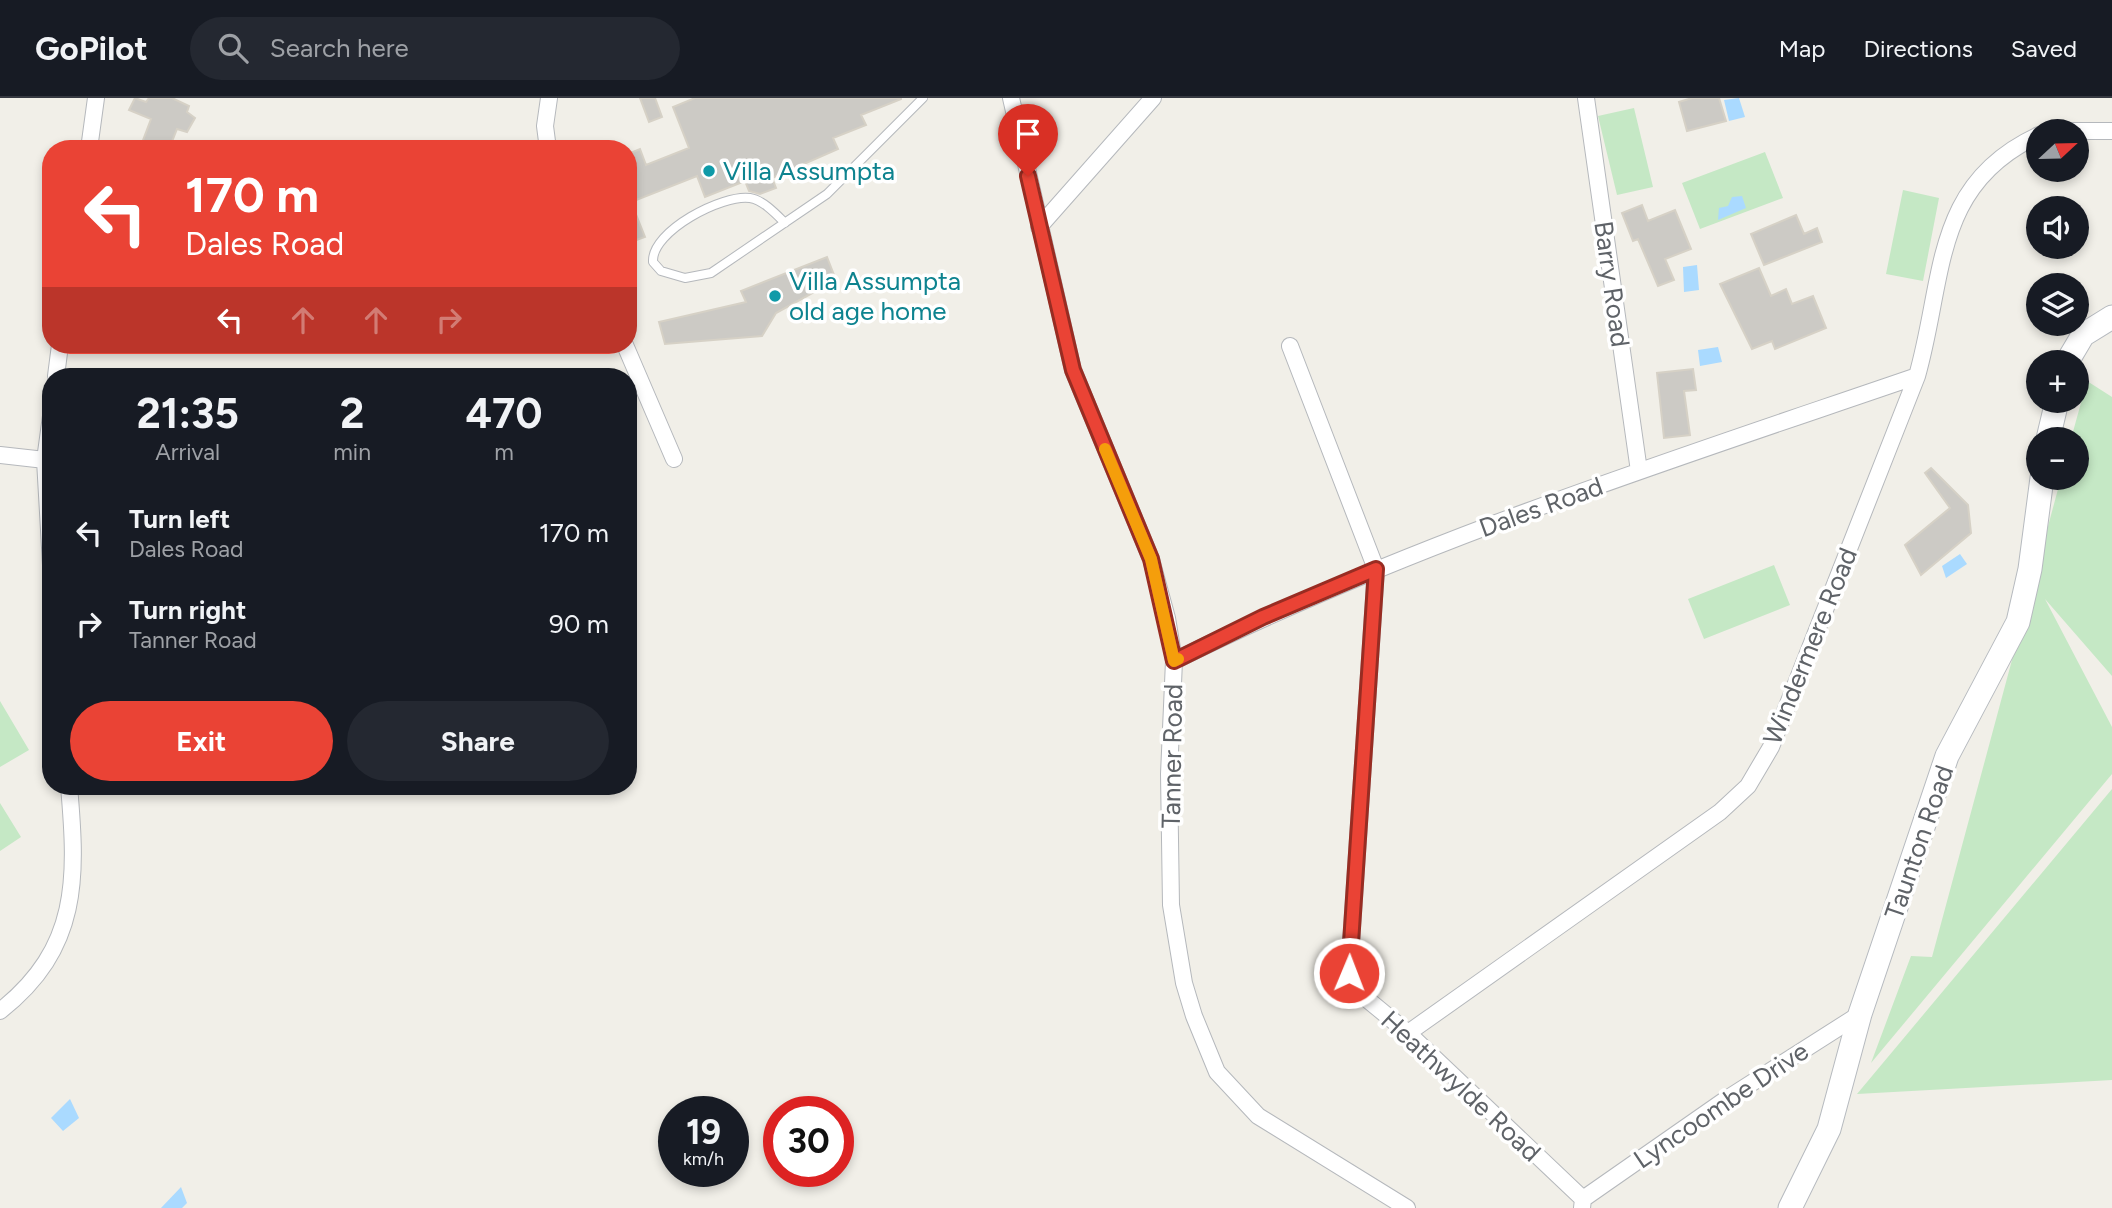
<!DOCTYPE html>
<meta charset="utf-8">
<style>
:root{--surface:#171b24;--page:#242831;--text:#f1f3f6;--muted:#9ea1a6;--line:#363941;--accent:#ea4335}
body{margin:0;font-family:Figtree,sans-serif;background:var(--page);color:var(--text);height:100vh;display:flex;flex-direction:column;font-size:26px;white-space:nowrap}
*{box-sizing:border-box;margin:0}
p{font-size:23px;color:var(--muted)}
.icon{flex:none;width:38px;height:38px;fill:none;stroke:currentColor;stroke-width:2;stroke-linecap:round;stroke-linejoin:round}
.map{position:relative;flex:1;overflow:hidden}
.details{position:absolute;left:42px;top:270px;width:595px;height:427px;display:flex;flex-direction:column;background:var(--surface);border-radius:28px;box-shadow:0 4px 10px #0003}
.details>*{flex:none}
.hud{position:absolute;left:42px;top:42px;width:595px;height:214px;border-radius:28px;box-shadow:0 4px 10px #0003;background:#ea4335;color:#fff;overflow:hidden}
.needle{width:46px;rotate:68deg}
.controls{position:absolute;left:2026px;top:21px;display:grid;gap:14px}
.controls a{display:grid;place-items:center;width:63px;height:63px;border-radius:50%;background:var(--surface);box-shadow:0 4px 10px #0003;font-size:35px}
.speed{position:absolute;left:658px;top:998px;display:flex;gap:14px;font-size:35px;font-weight:700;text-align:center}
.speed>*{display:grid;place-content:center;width:91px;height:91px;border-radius:50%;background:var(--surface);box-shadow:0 4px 10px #0003;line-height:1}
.speed small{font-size:18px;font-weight:400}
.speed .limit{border:10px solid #d22;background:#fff;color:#111}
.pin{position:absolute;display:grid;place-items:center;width:60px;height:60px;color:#fff;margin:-72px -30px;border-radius:50% 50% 50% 0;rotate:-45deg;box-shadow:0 0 7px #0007}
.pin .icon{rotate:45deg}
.me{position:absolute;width:77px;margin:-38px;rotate:1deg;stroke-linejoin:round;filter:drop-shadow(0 0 5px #0008)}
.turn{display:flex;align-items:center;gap:24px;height:147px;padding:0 28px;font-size:32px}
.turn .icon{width:91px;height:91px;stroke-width:2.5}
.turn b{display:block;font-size:49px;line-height:60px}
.lanes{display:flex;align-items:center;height:66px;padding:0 28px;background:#0003;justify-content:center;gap:35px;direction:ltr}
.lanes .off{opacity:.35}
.eta{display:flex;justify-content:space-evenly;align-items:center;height:119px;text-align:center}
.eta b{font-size:42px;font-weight:700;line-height:49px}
.primary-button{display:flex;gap:14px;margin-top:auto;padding:14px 28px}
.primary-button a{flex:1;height:80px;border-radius:42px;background:var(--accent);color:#fff;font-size:28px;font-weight:700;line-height:80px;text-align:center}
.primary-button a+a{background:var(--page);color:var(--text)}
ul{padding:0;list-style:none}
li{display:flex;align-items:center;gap:21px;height:91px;padding:0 28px}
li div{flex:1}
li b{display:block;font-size:26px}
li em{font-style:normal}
header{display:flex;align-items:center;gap:42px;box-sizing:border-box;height:98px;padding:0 35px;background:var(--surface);border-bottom:2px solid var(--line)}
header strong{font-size:33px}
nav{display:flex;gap:38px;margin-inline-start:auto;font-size:24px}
.search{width:490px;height:63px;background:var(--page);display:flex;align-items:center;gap:18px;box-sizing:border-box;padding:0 24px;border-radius:38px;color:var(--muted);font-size:26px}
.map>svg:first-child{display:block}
.green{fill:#c5e8c5}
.water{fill:#aadaff}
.building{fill:#cccac5;stroke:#d6d1c6;stroke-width:2}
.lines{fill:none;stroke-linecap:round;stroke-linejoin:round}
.lane-casing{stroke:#b5b8bc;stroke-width:10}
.street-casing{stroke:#b5b8bc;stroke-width:18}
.secondary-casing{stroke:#b6babf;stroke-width:25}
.lane{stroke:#fff;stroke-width:8}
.street{stroke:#fff;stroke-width:16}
.secondary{stroke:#fff;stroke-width:23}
.route-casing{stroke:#982c22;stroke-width:18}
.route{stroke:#ea4335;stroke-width:12}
.slow{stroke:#f59e0b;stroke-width:12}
.culture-dot{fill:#0f9aa8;stroke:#fff;stroke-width:2.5}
.labels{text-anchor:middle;stroke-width:7;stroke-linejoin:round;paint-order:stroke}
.culture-label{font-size:26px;fill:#0d838f;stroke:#fff;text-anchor:start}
.street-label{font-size:26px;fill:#5f6368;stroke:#fff}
</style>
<header>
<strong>GoPilot</strong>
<div class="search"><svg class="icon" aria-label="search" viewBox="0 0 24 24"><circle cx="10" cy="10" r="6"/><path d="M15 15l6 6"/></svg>Search here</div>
<nav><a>Map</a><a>Directions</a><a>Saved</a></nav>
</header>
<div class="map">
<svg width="2112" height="1110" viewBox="0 0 2112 1110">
<rect width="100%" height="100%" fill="#f1efe8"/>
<path class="green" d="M1634,10L1653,89L1617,97L1598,18Z
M1765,54L1783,100L1700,131L1682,85Z
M1903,92L1939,100L1923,183L1886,176Z
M2087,283L2112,299V578L2045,501L2112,629V676L1871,965L1911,858L1932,859L2061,380H2077V341H2071Z
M1774,467L1790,507L1704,541L1688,501Z
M0,603L29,652L0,669Z
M2112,691V982L1857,996Z
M0,705L21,739L0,753Z"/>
<path class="water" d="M1739,0L1745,19L1729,23L1724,2Z
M1742,98L1746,110L1718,122L1719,110L1728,108L1732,99Z
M1697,167L1699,192L1684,194L1683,169Z
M1718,249L1722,264L1700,268L1698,252Z
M1960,456L1967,466L1946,480L1942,468Z
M70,1001L79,1020L63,1033L51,1020Z
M181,1089L187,1105L182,1110H161Z"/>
<path class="building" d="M135,0L146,4L149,0H172L189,8L187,14L195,20L187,34L177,31L169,51H158L142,45L151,21L129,12Z
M640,0H655L662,19L649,24Z
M695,0H901V1L861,17L866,27L833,40L838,51L772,80L776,90L760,96L749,93L745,83L705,99L697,78L631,104L645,139L628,145V56L640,51L646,67L689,50L673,9Z
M1692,0H1719L1726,23L1687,33L1679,4Z
M1642,107L1648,123L1675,112L1691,151L1665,161L1674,182L1658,188L1638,141L1633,143L1622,115Z
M1796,117L1804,136L1817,130L1822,144L1764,167L1751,136Z
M827,159L836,182L776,215L762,238L665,246L659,224L746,204L741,193Z
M1759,170L1771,198L1786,191L1792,206L1813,198L1826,230L1775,251L1772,243L1752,251L1720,186Z
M1693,271L1696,292L1684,293L1690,337L1664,340L1657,275Z
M1931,370L1968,407L1971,435L1921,477L1905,447L1950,410L1925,375Z"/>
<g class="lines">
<defs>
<path id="lane" d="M785,125C776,116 763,102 750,100C723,96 651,133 653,164L661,173L685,180L711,175L827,96L923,0"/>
<path id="street" d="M1011,0L1073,272L1151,461L1167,520L1174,563L1169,676L1171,807L1184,885L1194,918L1217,974L1258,1018L1407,1110
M1586,0L1639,373
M2064,33H2112
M89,51L96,0
M548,51L545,28L549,0
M1039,129L1153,0
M625,247L674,361
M1290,248L1376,471L1349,875L1368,902L1408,935L1583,1101L1582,1110
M56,278L60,247
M51,318L45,362L51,467
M0,357L45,362
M1174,563C1412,445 1666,364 1917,278
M0,913C80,850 77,780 69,688
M1408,935L1720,714L1748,688L1771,649L1917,278C1945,180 1932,86 2039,37
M1583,1101L1725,1002L1860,916"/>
<path id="secondary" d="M2067,264L2083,237L2112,219
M2048,341L2057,303
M1790,1110L1829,1031L1860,916L1947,658L2018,524L2030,471L2042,380"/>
</defs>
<use href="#lane" class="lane-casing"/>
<use href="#street" class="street-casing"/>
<use href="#secondary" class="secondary-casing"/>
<use href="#lane" class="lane"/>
<use href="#street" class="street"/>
<use href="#secondary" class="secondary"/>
</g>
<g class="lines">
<defs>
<path id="route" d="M1028,78L1073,272L1151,461L1174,563L1263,519L1376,471L1349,875"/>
</defs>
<use href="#route" class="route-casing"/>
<use href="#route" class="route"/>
<path class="slow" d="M1105,351L1151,461L1174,563L1178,561"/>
</g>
<g class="culture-dot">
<circle cx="709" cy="73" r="7"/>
<circle cx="775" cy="198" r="7"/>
</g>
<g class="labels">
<g class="culture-label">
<text x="723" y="82">Villa Assumpta</text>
<text x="789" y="192">Villa Assumpta<tspan x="789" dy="30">old age home</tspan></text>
</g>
<g class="street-label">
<text transform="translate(1612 186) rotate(82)" y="9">Barry Road</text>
<text transform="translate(1541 409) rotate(-20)" y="9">Dales Road</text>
<text transform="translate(1810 548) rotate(-68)" y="9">Windermere Road</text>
<text transform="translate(1172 658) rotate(-89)" y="9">Tanner Road</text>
<text transform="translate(1919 744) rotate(-71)" y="9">Taunton Road</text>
<text transform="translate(1461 988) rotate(43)" y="9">Heathwylde Road</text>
<text transform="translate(1721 1007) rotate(-34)" y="9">Lyncoombe Drive</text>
</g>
</g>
</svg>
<div class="controls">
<a><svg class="needle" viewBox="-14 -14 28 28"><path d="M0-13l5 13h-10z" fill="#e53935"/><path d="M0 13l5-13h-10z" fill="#9ea1a6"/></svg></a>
<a><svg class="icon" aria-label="sound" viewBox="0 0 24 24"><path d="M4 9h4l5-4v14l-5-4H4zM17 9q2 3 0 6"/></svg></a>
<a><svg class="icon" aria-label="layers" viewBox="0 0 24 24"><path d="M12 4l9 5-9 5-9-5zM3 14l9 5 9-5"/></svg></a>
<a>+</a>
<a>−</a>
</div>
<div class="speed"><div>19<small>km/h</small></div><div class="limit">30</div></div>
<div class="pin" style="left:1028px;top:78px;background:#d93025"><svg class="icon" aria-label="arrive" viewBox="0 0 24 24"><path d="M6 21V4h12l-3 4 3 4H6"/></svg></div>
<svg class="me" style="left:1349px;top:875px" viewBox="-20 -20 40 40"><circle r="17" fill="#ea4335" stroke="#fff" stroke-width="3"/><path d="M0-11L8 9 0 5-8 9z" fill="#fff"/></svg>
<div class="hud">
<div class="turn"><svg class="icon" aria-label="left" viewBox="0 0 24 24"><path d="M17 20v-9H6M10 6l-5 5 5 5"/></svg><div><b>170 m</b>Dales Road</div></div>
<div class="lanes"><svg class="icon" aria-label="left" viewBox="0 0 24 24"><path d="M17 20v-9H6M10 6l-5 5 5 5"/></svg><svg class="icon off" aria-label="ahead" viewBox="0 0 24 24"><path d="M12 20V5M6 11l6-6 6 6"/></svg><svg class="icon off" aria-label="ahead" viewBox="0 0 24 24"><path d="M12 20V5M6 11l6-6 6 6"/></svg><svg class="icon off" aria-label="right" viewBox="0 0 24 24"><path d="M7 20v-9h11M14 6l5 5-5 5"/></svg></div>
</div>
<section class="details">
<div class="eta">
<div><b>21:35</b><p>Arrival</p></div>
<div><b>2</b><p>min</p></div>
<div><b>470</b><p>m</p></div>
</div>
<ul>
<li><svg class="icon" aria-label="left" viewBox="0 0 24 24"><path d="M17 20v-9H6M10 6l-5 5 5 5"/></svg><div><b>Turn left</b><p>Dales Road</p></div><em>170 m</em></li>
<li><svg class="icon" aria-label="right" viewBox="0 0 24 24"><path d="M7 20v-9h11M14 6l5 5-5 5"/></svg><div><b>Turn right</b><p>Tanner Road</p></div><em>90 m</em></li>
</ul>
<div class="primary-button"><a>Exit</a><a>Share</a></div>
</section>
</div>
